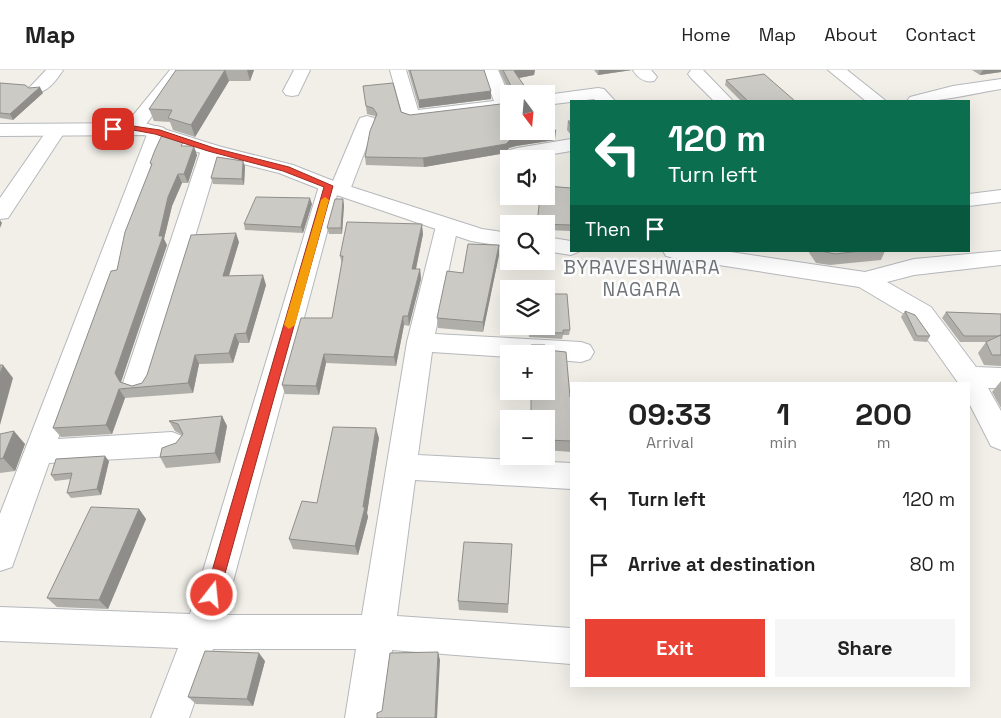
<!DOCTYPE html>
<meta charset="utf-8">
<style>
:root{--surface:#fff;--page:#f6f6f6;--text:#222;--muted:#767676;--line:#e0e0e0;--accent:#ea4335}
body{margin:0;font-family:"Space Grotesk",sans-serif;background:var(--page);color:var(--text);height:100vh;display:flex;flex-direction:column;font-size:19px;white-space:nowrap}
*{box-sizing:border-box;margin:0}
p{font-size:16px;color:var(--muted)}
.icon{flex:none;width:28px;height:28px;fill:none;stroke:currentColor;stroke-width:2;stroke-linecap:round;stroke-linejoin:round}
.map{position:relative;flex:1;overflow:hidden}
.sheet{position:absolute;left:570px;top:312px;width:400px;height:305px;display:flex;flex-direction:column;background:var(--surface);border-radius:0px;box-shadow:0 5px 20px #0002}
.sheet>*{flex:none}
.top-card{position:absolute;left:570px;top:30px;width:400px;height:152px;border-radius:0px;box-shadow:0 5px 20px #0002;background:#0b6e4f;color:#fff;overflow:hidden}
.needle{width:32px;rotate:164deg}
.fabs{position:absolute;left:500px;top:15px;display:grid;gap:10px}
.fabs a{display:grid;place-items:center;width:55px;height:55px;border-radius:0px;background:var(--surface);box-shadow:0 5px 20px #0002;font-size:25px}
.pin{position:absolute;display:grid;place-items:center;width:42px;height:42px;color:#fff;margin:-21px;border-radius:10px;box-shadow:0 2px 8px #0006}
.me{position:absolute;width:55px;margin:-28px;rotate:16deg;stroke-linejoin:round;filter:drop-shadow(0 0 4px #0008)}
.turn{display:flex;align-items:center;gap:18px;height:105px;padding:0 15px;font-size:22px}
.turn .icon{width:65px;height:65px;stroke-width:2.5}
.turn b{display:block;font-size:35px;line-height:42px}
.then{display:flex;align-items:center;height:48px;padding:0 15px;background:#0003;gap:10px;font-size:19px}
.eta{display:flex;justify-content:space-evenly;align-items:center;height:85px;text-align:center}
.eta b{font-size:30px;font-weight:700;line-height:35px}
.primary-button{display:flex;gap:10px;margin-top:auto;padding:10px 15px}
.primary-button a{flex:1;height:58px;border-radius:0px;background:var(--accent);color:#fff;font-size:20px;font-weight:700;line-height:58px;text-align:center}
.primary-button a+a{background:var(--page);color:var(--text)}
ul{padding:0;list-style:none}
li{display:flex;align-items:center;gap:15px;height:65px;padding:0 15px}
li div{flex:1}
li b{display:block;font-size:19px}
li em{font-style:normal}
header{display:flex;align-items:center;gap:30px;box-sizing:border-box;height:70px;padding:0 25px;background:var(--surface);border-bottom:1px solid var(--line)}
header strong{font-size:24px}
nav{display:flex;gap:28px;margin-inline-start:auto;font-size:18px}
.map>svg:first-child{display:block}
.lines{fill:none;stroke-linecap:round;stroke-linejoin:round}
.minor-casing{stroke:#b5b8bc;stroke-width:2}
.tertiary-casing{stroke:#b5b8bc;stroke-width:2}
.minor{fill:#fff;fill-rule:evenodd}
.tertiary{fill:#fff;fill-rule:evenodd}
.wall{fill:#afaea9}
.shaded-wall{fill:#8f8d8a}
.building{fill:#cccac5;stroke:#8f8d8a}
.route{fill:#ea4335;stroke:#982c22}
.slow{fill:#f59e0b}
.labels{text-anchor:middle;stroke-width:5;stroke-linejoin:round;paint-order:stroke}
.neighbourhood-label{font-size:19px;letter-spacing:1px;fill:#70757a;stroke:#fff}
</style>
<header>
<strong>Map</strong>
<nav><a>Home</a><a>Map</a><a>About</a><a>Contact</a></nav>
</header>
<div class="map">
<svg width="1001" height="648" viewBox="0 0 1001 648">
<rect width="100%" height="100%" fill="#f1efe8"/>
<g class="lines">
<defs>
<path id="minor" d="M46,0H63C56,11 46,25 32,22L29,18Z
M170,0H187L140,62L133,64L126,62L124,58L126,54Z
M294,0H310L298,25L292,26L286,25L283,21Z
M390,0H406L418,40L494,31L482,0H498L509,25V40L411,52L404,50Z
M633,0H651L657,7L654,11C644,13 638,8 633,0Z
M691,0H703L733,31H714L691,8L688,4Z
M828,0H847L886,31H866Z
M598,18L604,19L615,31H596L594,29L546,35V25Z
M367,46L374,48L376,52L350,120L347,124L337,125L224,545H362L407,272L436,156L439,151L447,149L455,151L458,156L435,264L581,272L590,275L594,282L590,289L581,292L546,289V284H509V287L432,282L418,385L571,393V419L415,410L397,546L571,558V594L392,580L383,648H345L356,579H213L189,648H151L178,578L0,571V537L190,544L319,116L322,112L333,111L358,52L360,48Z
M57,54L64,56L66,60L8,148L0,149V128L50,56Z
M157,56L164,58L166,62L58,369L172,362L182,366L187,374L182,382L172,386L49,393L12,497L0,501V444L148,62L150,58Z
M571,69V81L524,89L510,88L507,84L510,80L517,78Z
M211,74L218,76L221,80L151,313L147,320L137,323L127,320L123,313L201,80L204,76Z
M1001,120V132L969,136V124Z
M663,181H724L865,202L914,189L1001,181V195L914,205L887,212L931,237L976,297L1001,298V318H988L1001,341V380L991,376L969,333V314H959L913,249L859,217L674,188L666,186Z"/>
<path id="tertiary" d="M1001,9V19C970,24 938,33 907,31L910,27L953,16Z
M145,53L218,76L293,95L336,112L482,159L509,163V177L471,171L322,120L279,103L204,84L144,65L0,66V54Z
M546,167L571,171V181H580L571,185L546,181Z"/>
</defs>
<use href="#minor" class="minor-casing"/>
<use href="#tertiary" class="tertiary-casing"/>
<use href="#minor" class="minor"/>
<use href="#tertiary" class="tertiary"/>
</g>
<path class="wall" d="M176,0H254L250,11H229L195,67L173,60L170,52L154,51L149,39Z
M408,0H484L491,29L419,38Z
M499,0H535L534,5L519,8L510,23Z
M594,0H632L598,5Z
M972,0H1001V2L980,5Z
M726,10L795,31H741L725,15Z
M0,13L29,18L43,23L13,50L0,48Z
M363,16L401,42L410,45L555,70L516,76L509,78L506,83L424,97L366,95L365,87L375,48V46L367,44Z
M568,51H571V65L567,60Z
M185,76L197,85L188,113H182L172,136L164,169L167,175L121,312L132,316L142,313L239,172L229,206L266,215L249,273H239L233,293L199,294L193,323L125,328L112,364L61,367L53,358L117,200L151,95L150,93Z
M245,96L244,115L213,114L211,108Z
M571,118V161L546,160V154Z
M312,134L303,163L245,160L244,154Z
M344,135L342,164H329L327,158Z
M423,164L416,199H420L421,209L409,256L404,255L396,296L326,293L319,325L285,324L282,315L332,248L342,194L340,186Z
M808,181H885L881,190L830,195L816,193Z
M499,185L483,262L438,258L437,248L463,203Z
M905,241L930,266L927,272L914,271L901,247Z
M946,242L1001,244V296L984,295L978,283L986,272H960L942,248Z
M529,256H546L570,260L569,265H563L562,269L529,267Z
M531,275L547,280L570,327H571V382L546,380V349H531V321H546V284H530Z
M1001,311V338L992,322Z
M222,346L227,356L220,393L166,398L160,387L176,373L182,365L175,361L169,351Z
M0,364L25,374L15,401L0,403Z
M379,368L367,443L368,447L358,485L293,479L289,469L317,433Z
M109,391L101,425L71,428L67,423L71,409L55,411L51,405Z
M139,439L146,449L108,539L57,537L47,528Z
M511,484L508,543L459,540L458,531Z
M265,591L253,636L196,634L188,627Z"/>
<path class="shaded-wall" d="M225,0L229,11L195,67L191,55Z
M247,0H254L250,11Z
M517,0H535L534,5L514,9V1Z
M599,0H632L598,5Z
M983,0H1001V2L980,5Z
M40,17L43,23L13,50L10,44Z
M491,21V29L419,38V30Z
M556,61L555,70L516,76L509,78L506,83L424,97L423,88L517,68Z
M194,76L197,85L188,113L184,104Z
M243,91L245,96L244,115L242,109Z
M178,104L182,113L172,136L164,169L167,175L121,312L125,321L115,303L159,166L168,127Z
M310,128L312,134L303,163L301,157Z
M343,129L344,135L342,164L341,158Z
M0,150L2,153L0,158Z
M422,154L423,164L414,208L412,199Z
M236,163L239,172L226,215L223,206Z
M499,175V185L483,262V252Z
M420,199L421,209L409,256L408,246Z
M263,205L266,215L249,273L246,263Z
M403,246L404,255L396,296L394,287Z
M235,264L239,273L233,293L229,283Z
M324,284L326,293L319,325L316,316Z
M195,285L199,294L193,323L188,313Z
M3,295L13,308L0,355V304Z
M119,319L125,328L112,364L106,355Z
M222,346L227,356L220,393L215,383Z
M376,358L379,368L367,443L368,447L358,485L355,476L363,437Z
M14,361L25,374L15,401L3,388Z
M105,386L109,391L101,425L97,419Z
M139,439L146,449L108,539L99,530Z
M438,582L440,590L437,648H435Z
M259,583L265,591L253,636L247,629Z"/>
<path class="building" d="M176,0H225L191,55L168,48L172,40L149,39Z
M410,0H484L491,21L419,30Z
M503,0H517L514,1L530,24H510L511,16Z
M764,4L795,31H748L726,10Z
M0,13L25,15L29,18L40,17L10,44L0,43Z
M393,13L401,42L410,45L509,33V61H546V47L556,61L517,68L510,70L506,74L423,88L365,87L370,61L377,44L373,38L366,36L363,16Z
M568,51H571V56Z
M162,65L184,71L181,76H194L184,104H178L168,127L159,166H163L115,303L120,312L132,316L142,313L147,305L191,165L236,163L223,206L263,205L246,263L235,264L229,283L195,285L188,313L119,319L106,355L53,358L111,201L117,200L125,162L152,94L150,93L155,80Z
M217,87L243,91L242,109L211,108Z
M546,116L571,118V155L537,154L540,126H546Z
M256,127L310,128L301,157L244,154Z
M335,129H343L341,158H327Z
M347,152L422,154L412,199H420L408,246H403L394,287L324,284L316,316L282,315L301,248H332L343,186H340Z
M468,174L499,175L483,252L437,248L447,201L463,203Z
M821,181H861L835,184Z
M546,224H567L570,260H563V263L530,262L529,256H546Z
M905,241L915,245L930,266H917Z
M946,242L1001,244V265L998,266H964Z
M1001,265V285H992L986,272Z
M531,275H545L547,280L566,282L570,327H571V371L546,370V349H531V321H546V284H531Z
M0,295H3L0,304Z
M222,346L215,383L160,387L162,378L176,373L183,364L178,354L169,351Z
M333,357L376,358L363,437H365L355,476L289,469L302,431L317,433Z
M14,361L3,388L0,389V364Z
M105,386L97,419L67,423L72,403L51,405L56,389Z
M91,437L139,439L99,530L47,528Z
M464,472L512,474L508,534L458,531Z
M205,581L259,583L247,629L188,627Z
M438,582L435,648H377V643L382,641L390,583Z"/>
<path class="route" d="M133,56L160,60L214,78L289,97L333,116L219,525L217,530L212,532L207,530L205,525L324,117L283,101L208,81L155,64L133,60L113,61L109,59L113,56Z"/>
<path class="slow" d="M325,127L329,130L295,255L289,259L284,255L321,130Z"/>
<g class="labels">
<g class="neighbourhood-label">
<text x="642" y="204">BYRAVESHWARA<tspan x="642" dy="22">NAGARA</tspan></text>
</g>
</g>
</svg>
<div class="fabs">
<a><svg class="needle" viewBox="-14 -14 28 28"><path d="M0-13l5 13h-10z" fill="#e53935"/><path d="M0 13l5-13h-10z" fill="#767676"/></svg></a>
<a><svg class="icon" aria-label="sound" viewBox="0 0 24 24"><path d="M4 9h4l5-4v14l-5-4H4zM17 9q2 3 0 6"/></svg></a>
<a><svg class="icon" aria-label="search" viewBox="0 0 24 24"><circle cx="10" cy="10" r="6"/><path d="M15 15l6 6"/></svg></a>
<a><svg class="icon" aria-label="layers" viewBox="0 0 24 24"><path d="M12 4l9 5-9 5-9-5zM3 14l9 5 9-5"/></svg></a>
<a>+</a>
<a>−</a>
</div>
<div class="pin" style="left:113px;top:59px;background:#d93025"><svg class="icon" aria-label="arrive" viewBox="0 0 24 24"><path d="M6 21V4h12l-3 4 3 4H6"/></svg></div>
<svg class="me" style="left:212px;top:525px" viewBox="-20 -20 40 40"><circle r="17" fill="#ea4335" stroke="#fff" stroke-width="3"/><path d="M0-11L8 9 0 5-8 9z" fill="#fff"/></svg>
<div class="top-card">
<div class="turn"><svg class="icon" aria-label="left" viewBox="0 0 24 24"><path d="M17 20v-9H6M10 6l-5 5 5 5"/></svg><div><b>120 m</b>Turn left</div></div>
<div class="then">Then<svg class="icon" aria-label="arrive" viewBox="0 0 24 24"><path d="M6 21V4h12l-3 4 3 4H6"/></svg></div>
</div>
<section class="sheet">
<div class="eta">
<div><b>09:33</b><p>Arrival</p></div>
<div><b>1</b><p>min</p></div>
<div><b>200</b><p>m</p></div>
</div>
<ul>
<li><svg class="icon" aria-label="left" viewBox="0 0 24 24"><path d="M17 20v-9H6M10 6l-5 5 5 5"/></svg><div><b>Turn left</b></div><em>120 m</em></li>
<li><svg class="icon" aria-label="arrive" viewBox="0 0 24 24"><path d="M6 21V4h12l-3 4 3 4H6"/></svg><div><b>Arrive at destination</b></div><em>80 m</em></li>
</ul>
<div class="primary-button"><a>Exit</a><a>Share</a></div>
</section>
</div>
